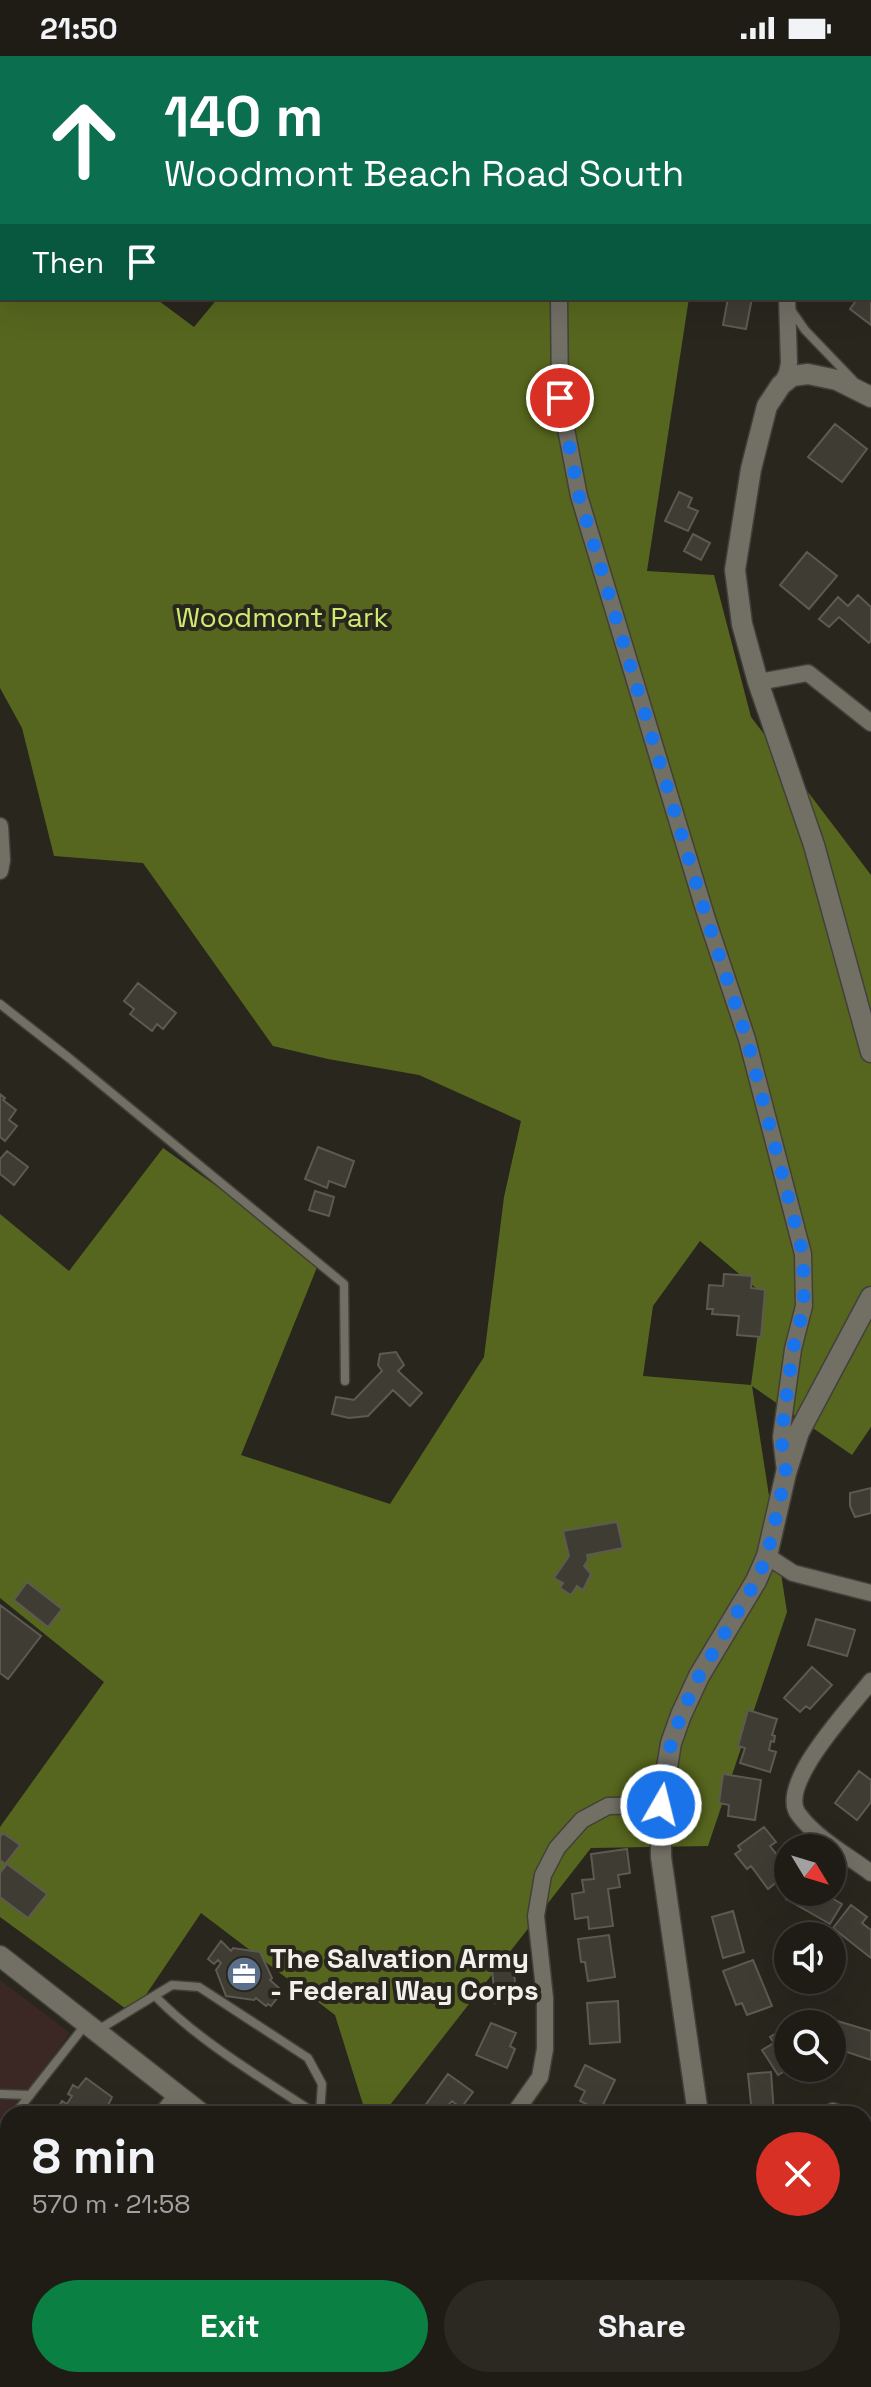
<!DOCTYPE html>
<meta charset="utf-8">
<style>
:root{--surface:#1f1c16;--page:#2c2923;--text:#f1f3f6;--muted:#a1a1a1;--line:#3c3a35;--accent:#0b8043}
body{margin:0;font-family:"Space Grotesk",sans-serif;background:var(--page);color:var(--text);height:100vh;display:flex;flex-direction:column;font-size:30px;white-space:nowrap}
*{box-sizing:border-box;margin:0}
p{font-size:26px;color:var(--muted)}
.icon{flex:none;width:44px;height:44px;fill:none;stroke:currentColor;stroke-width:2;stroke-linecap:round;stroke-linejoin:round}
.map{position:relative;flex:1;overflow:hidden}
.drawer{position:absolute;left:0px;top:2050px;width:872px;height:282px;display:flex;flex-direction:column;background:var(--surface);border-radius:24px 24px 0 0;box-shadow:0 8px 32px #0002,0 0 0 2px var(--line)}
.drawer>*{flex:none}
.hud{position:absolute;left:0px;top:0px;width:872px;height:244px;box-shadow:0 8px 32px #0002,0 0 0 2px var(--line);background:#0b6e4f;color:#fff;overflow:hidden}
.needle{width:52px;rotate:128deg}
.buttons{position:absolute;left:774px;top:1778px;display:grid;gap:16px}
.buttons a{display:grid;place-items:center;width:72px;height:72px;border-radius:50%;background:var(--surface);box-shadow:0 8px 32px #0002,0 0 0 2px var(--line);font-size:40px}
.pin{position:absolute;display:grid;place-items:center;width:68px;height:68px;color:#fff;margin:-34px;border:4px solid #fff;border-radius:50%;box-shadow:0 2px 8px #0007}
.me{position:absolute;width:88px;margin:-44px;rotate:8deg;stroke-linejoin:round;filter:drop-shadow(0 0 6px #0008)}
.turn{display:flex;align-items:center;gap:28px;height:168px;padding:0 32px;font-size:36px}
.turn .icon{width:104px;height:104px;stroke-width:2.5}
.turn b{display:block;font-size:56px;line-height:68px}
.then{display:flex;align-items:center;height:76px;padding:0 32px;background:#0003;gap:16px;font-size:30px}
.round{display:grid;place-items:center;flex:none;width:84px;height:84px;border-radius:42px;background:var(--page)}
.head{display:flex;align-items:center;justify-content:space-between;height:136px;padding:0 32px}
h1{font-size:48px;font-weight:700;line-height:60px}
.action{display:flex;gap:16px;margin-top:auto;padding:16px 32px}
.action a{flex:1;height:92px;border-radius:48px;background:var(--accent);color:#fff;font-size:32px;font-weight:700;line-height:92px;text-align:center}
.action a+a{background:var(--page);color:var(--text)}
.status{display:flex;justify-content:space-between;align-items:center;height:56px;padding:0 40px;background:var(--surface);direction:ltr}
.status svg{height:22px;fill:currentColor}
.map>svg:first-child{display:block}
.education{fill:#3b2825}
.forest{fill:#57661e;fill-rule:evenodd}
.building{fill:#3e3c33;stroke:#5d5a51;stroke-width:2}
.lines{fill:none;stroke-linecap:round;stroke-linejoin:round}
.lane-casing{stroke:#42403a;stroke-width:11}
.street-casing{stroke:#42403a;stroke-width:19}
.secondary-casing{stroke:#42403a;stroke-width:23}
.lane{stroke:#726f65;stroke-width:8}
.street{stroke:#726f65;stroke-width:16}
.secondary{stroke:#726f65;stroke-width:20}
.route{stroke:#1a73e8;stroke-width:14;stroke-dasharray:0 25.2}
.labels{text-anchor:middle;stroke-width:8;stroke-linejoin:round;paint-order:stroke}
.park-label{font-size:28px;fill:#ceea70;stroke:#29261e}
.poi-label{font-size:28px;font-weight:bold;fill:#f2f0eb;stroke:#29261e;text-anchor:start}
</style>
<div class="status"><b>21:50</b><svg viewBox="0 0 49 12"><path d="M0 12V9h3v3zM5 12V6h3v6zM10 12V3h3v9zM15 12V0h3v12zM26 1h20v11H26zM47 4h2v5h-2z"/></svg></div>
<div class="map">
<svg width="871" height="2331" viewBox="0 0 871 2331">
<rect width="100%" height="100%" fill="#29261e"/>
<path class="education" d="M0,1924L70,1977L12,2058H8V2064L0,2075Z"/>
<path class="forest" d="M488,0H732L486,2Z
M0,95L2,242H155L194,271L218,242H689L647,515L714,519L751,661L871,819V1371L852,1399L752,1330L787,1556L708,1790L591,1792L383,2058H366L335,1959L201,1857L133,1958L0,1861V1771L104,1626L0,1542V1158L69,1215L163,1092L320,1204L241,1399L390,1448L484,1301L504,1141L521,1065L419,1019L328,1003L273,990L143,807L54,800L22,672L0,632ZM700,1185L763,1238L751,1329L643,1320L653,1250Z"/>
<path class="building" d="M871,225V269L850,253L858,242H870Z
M728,242H752L746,273L723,269Z
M835,368L867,393L842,426L808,401Z
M679,436L692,442L688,451L698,455L688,475L665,465Z
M693,478L710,487L701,504L684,495Z
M807,496L837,520L809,553L780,529Z
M858,539L871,551V584L869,587L839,561L829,571L819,563L838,541L848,550Z
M138,927L176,957L163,973L157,968L152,975L130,958L134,953L124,945Z
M0,1038L5,1042L3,1044L16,1054L9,1064L17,1070L5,1085L0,1081Z
M318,1091L354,1105L345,1131L329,1125L327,1132L305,1123Z
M7,1095L28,1111L14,1129L0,1118V1103Z
M315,1135L334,1141L329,1160L309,1154Z
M724,1218L752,1220L751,1232L765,1234L761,1281L737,1279L739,1260L712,1258L713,1253H707L709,1229L723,1230Z
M396,1296L404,1309L398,1315L422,1337L410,1350L393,1334L368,1360L349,1362L332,1358L336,1341L354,1344L382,1315L378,1309L380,1298Z
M871,1432V1457L855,1461L850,1450V1437Z
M617,1466L623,1492L587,1499L588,1504L584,1510L591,1518L583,1534L577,1530L571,1539L560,1532L563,1527L554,1522L569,1500L563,1475Z
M27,1526L62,1553L48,1571L14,1544Z
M0,1549L41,1580L8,1623L0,1617Z
M816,1563L855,1574L847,1600L808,1589Z
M812,1611L832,1629L810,1653L806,1650L800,1656L784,1642Z
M748,1654L777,1663L772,1679L775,1680L774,1686L771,1685L769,1694L776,1696L770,1716L740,1707L745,1692L738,1690Z
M859,1715L871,1724V1746L857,1764L835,1747Z
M723,1718L761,1724L755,1764L728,1760L729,1749L719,1747Z
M764,1771L776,1786L770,1790L788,1813V1817L768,1833L751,1810L747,1813L735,1798L741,1794L738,1790Z
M3,1777L20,1789L5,1808L0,1804V1781Z
M627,1793L630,1817L618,1819L620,1831L608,1833L613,1870L589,1873L588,1861L575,1863L572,1838L584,1836L582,1824L594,1823L591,1798Z
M7,1808L47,1838L28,1862L0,1841V1817Z
M790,1836H821L842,1848L830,1868L786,1843Z
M851,1849L867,1861L862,1867L871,1874V1902L833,1872Z
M733,1855L744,1896L723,1902L712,1861Z
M609,1879L615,1921L588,1925L585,1906H581L578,1883Z
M221,1885L231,1895L233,1892L260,1896L272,1922L270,1924L280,1933L275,1938L278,1941L271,1950L268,1948L266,1950L256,1942L254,1944L226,1940L216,1914L221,1907L218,1904L214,1908L208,1903Z
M753,1904L772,1950L747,1959L742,1947L736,1949L723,1915Z
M513,1909L517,1944L495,1947L492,1912Z
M618,1945L620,1986L590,1988L587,1947Z
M834,1964L871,1975V2004L832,1991Z
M491,1967L516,1977L510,1990L515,1993L507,2012L476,1999Z
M788,1970L787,2004L790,2012L778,2019L762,1994L774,1987L770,1981Z
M585,2009L615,2024L600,2055L580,2045L585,2035L575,2030Z
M771,2016L774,2058H752L748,2018Z
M448,2018L473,2036L461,2052L452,2045L449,2048L456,2053L452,2058H433L424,2051Z
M86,2022L112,2041L104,2058L55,2057L62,2045L67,2048L72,2040L68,2038L73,2029L78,2032Z
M864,2110L871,2115V2148L864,2143Z
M0,2141L8,2147V2162L0,2157Z
M0,2174L8,2180V2201L0,2212Z
M27,2324H41L49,2331H21Z
M222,2324H247V2330L223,2331Z
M393,2324H422L416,2331H387Z"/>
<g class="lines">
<defs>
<path id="lane" d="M791,254L805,274L853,324
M0,948L69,1002L344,1228L345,1325
M155,1940C201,1987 262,2022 316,2058
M98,1974L172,1929L199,1931L308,2002L322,2028L320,2058
M0,2038L30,2039
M15,2058L86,1968
M0,2077L8,2067"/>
<path id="street" d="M74,0L76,2
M364,0L366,2
M584,0V2
M755,0L758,2
M870,70L871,71
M870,102L871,101
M559,242L560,342L579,440L707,863L747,983L803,1198L804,1250L793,1293L781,1381L785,1416
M781,329L787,317L789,307L787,242
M758,626L808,617L871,667
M0,770L2,804L0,815
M767,1500L793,1517L871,1537
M871,1625C852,1650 775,1730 799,1759C817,1783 847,1799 871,1817
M833,2055L840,2058
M162,2058L177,2039
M514,2058L540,2021L545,1993V1942L536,1860L543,1819L557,1792L582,1764L608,1750L661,1749
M864,2069L871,2072
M864,2271L871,2264
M0,2280L8,2268
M307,2324L309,2331"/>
<path id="secondary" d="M871,341L837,324L808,318L792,320L781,329L767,350L751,413L735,514L742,568L758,626L814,789L871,996
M0,1900L202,2058
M698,2058L661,1801V1749L671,1687L681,1659L699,1620L756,1525L767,1500L786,1417L799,1376L871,1241
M542,2324L551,2331
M851,2324L856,2331"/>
</defs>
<use href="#lane" class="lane-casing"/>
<use href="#street" class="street-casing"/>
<use href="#secondary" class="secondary-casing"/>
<use href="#lane" class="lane"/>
<use href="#street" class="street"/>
<use href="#secondary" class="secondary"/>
</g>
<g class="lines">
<path class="route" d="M560,342L579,440L707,863L747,983L803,1198L804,1250L793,1293L781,1381L786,1417L767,1500L756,1525L699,1620L681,1659L671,1687L661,1749"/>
</g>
<defs>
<symbol id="office-disc" viewBox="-11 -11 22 22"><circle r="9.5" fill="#5c6f8a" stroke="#29261e"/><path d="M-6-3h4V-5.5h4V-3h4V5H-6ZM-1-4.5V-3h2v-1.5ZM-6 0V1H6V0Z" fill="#fff"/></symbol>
</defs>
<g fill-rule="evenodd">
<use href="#office-disc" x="224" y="1898" width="40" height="40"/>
</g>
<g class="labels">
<g class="park-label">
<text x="282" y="571">Woodmont Park</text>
</g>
<g class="poi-label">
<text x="270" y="1912">The Salvation Army<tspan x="270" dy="32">- Federal Way Corps</tspan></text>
</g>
</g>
</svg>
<div class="buttons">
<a><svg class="needle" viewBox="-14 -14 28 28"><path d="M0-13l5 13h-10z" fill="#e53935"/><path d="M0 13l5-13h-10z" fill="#a1a1a1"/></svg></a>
<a><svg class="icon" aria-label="sound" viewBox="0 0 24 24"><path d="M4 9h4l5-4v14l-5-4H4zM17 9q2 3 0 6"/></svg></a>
<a><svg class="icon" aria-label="search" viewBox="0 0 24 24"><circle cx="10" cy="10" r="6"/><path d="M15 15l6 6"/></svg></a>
</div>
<div class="pin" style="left:560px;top:342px;background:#d93025"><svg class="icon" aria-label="arrive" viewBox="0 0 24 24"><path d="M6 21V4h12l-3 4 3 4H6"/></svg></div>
<svg class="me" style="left:661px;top:1749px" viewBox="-20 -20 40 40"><circle r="17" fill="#1a73e8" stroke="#fff" stroke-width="3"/><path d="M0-11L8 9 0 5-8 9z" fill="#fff"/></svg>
<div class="hud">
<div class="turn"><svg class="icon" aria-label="ahead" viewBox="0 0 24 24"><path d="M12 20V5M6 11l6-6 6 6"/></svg><div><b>140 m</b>Woodmont Beach Road South</div></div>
<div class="then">Then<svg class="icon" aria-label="arrive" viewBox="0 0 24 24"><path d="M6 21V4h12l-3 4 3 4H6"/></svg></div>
</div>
<section class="drawer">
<div class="head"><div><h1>8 min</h1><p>570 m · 21:58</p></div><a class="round" style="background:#d93025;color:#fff"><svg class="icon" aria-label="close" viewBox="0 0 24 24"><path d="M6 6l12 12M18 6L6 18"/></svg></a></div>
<div class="action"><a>Exit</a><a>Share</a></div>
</section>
</div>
